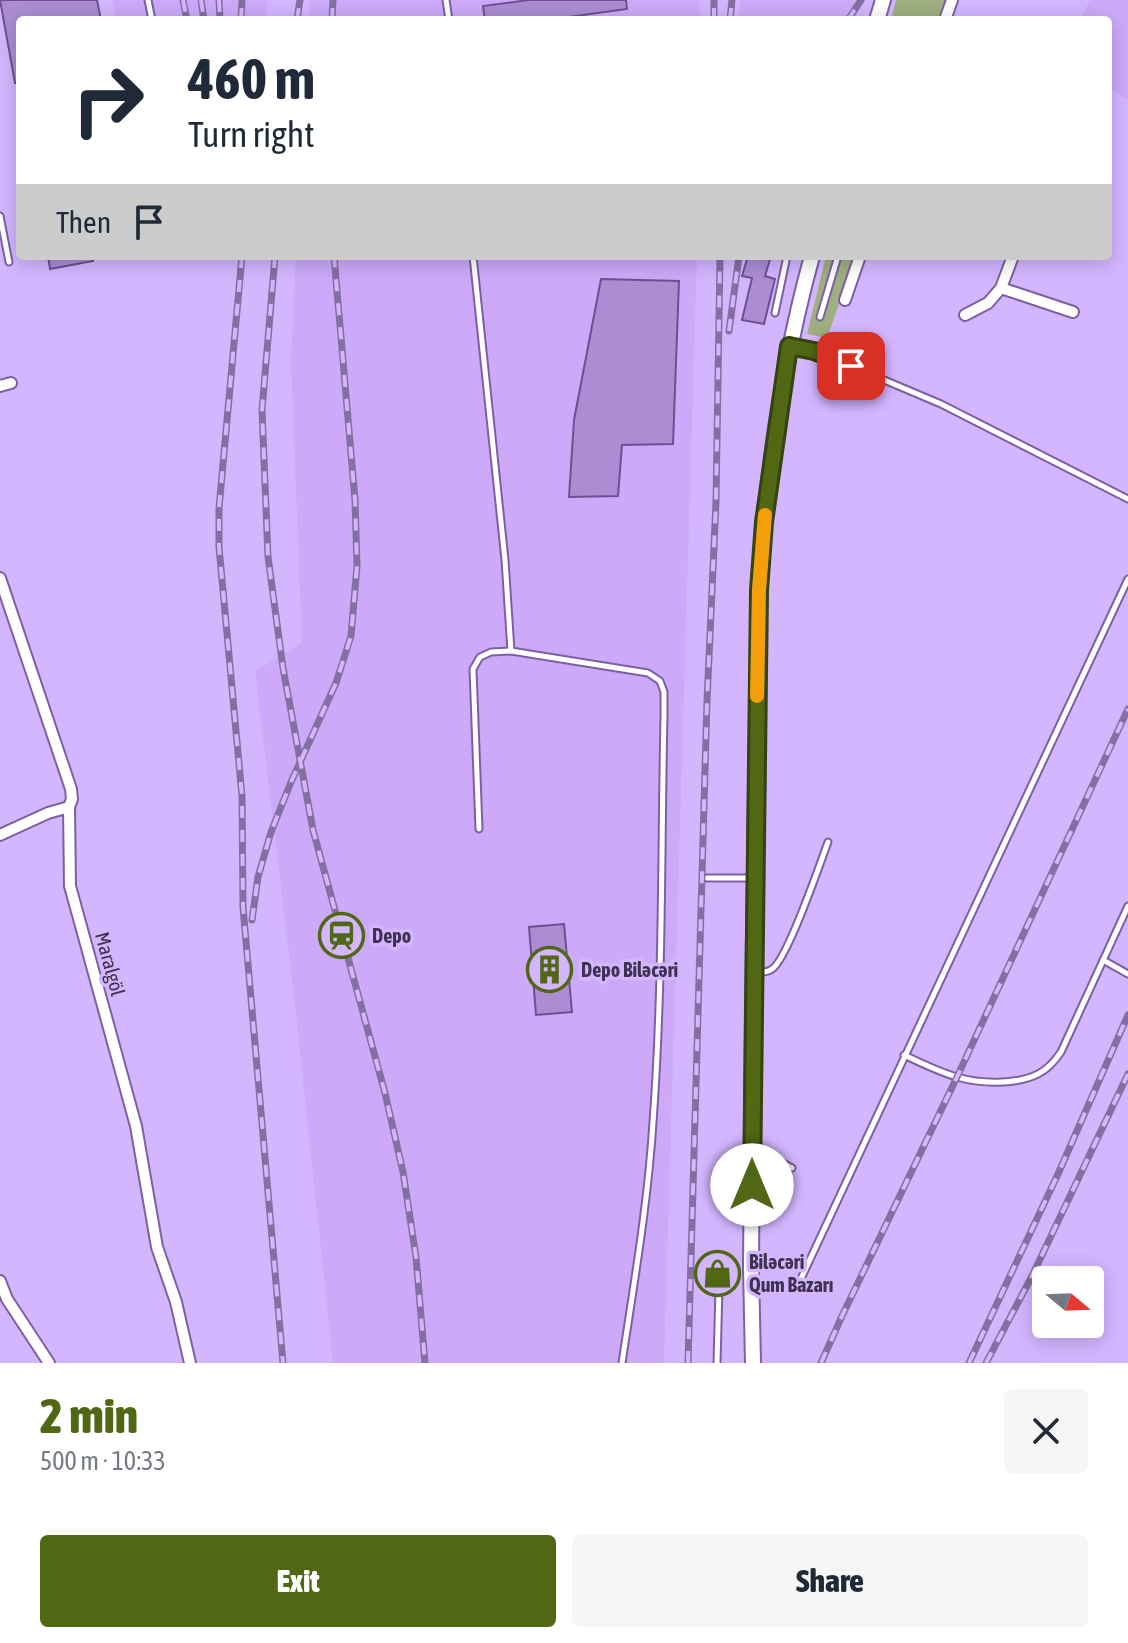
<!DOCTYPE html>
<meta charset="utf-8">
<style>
:root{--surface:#fff;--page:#f6f6f7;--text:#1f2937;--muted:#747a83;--accent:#516714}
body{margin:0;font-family:"Asap Condensed",sans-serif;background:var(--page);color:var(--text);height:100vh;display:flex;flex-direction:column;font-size:30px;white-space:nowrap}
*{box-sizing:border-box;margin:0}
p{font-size:26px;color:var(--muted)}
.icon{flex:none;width:44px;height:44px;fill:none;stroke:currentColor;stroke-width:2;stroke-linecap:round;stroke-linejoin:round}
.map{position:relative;height:1363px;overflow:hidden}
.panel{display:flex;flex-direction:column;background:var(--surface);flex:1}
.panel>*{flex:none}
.guide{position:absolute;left:16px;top:16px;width:1096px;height:244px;border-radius:8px;box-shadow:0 4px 20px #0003;background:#fff;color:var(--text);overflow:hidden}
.needle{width:52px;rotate:109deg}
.tools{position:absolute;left:1032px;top:1266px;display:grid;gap:16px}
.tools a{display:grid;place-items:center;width:72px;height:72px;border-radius:8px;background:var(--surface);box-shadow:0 4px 20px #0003;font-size:40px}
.pin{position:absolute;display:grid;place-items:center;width:68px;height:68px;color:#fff;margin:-34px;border-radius:16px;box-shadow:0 4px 12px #0006}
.me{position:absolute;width:88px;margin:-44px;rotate:0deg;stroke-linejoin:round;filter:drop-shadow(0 0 6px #0008)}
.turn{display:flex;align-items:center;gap:28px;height:168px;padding:0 40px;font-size:36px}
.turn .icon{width:104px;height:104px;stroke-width:2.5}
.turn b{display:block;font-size:56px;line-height:68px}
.then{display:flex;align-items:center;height:76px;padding:0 40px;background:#0003;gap:16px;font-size:30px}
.round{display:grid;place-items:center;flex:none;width:84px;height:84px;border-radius:8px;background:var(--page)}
.head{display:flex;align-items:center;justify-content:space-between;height:136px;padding:0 40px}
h1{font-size:48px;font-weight:800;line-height:60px;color:var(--accent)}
.primary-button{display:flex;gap:16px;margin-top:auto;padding:16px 40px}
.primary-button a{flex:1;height:92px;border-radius:8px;background:var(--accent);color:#fff;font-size:32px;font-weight:800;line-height:92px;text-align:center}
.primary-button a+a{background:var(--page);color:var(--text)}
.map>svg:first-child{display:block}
.built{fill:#ccaaf9}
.green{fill:#9faf80}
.building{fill:#ac8dd4;stroke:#6d5091;stroke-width:2}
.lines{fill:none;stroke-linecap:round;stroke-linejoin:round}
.service-casing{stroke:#7d60a3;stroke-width:9}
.minor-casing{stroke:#7d60a3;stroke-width:14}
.secondary-casing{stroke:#7d60a3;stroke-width:18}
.service{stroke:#fff;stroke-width:5}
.minor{stroke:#fff;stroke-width:10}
.secondary{stroke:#fff;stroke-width:14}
.rail-casing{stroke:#846fa1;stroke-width:7}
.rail{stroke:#d4b6ff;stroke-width:4;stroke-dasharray:12;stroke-linecap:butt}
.route-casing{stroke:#35430d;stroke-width:20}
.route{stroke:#516714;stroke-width:14}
.slow{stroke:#f59e0b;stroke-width:14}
.labels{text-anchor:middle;stroke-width:7;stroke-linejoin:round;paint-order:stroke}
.poi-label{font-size:20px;font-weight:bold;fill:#3f3250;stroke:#d4b6ff;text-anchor:start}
.street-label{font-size:20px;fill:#3f3250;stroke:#d4b6ff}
</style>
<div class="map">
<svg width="1128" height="1363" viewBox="0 0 1128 1363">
<rect width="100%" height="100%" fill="#d4b6ff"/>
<path class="built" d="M112,0H267V20H116Z
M310,0H699L700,20H309Z
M740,0H857L843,20H739Z
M1090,0H1128V99L1108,89V20H1080Z
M296,256H697L664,1363H333L294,996L255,671L302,643L291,361Z"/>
<path class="green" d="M896,0H946L939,20H891Z
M826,256H856L827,338L807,334Z"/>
<path class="building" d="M0,0H97L101,20H20V83H15Z
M529,0H626L627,9L547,20H485L483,6Z
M48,256H93V261L50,269Z
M748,256H771L765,276L775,279L764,324L742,320L752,278L742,276Z
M601,279L679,281L673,444L622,445L618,496L569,497L574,420Z
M564,924L572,1012L536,1015L529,927Z"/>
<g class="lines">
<defs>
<path id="service" d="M148,0L152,20
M446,0L449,20
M0,216L9,262
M473,256L505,560L511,651
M775,313L787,256
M820,317L838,256
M794,347L825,355L941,404L1128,499
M479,829L473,669L480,657L491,652L511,651L648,673L660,681L664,692V716C661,851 663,987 653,1122C648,1203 634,1283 622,1363
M707,878H753
M1103,960L1128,974
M754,973C760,972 767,973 772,969C787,960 820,864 828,842
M904,1055C921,1063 939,1072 957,1077C981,1084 1016,1085 1038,1074C1048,1069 1055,1061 1061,1052L1128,906
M753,1157L775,1159L792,1168
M799,1283L1128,579
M717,1363L719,1288"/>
<path id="minor" d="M945,20L952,0
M1001,288L1073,312
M845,300L860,256
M965,315L988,303L1001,288L1013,256
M0,386L11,383
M0,578L71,789L72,799L69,807L70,886L136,1126L157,1247L176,1302L190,1363
M0,835L48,813L69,807
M0,1281L7,1299L49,1363"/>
<path id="secondary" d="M877,20L883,0
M753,1363L751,1268L753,1004L759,590C766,478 782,365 812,256"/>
</defs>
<use href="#service" class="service-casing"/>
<use href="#minor" class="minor-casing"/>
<use href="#secondary" class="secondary-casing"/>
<use href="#service" class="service"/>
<use href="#minor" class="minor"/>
<use href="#secondary" class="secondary"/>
<defs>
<path id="rail" d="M183,0L187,20
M201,0L204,20
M219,0L220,20
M241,20L242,0
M297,20L300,0
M332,20L333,0
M714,20V0
M730,20L732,0
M848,20L861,0
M242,256L219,508V547L242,796L243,907L283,1363
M275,256L262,410L268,557L283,668L313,830L385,1093L403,1172L416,1257L425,1363
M729,331L739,256
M252,920L258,877L271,832L291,782L336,683L351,636L357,566L355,500L334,256
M688,1363L707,701L716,502L720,256
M821,1363L842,1316L957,1077L1128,709
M969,1363L1058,1174L1128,1015
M986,1363L1032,1276L1128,1074"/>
</defs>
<use href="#rail" class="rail-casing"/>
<use href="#rail" class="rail"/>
</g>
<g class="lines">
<defs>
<path id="route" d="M752,1185L759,590L764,522L789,346L814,351L851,366"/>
</defs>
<use href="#route" class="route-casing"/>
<use href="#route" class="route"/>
<path class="slow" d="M757,696L759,590L765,515"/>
</g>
<defs>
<symbol id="station-ring" viewBox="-11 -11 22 22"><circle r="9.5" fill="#d4b6ff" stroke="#516714" stroke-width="1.5"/><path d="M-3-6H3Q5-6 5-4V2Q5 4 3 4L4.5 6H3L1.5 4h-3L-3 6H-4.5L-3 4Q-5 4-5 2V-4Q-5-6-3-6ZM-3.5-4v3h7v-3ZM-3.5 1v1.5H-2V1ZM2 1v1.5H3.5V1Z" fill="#516714"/></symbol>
<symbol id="building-ring" viewBox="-11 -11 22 22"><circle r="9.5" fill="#d4b6ff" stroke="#516714" stroke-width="1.5"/><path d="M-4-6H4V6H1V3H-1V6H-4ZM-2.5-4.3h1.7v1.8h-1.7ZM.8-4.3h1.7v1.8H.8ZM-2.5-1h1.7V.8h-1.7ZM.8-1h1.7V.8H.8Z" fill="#516714"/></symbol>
<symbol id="shop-ring" viewBox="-11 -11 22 22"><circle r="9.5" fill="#d4b6ff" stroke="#516714" stroke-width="1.5"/><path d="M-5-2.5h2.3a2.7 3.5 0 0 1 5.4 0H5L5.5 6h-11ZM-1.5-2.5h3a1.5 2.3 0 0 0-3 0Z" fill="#516714"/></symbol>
</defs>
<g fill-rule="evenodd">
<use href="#station-ring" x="316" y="910" width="51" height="51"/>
<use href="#building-ring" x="524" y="944" width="51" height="51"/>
<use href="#shop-ring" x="692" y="1248" width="51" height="51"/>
</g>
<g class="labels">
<g class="poi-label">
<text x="372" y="943">Depo</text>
<text x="581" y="977">Depo Biləcəri</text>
<text x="749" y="1269">Biləcəri<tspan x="749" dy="23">Qum Bazarı</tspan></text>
</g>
<g class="street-label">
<text transform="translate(110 964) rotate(75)" y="7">Maralgöl</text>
</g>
</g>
</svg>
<div class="tools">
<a><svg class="needle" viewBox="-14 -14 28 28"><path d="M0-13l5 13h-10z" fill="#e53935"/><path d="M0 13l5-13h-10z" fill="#747a83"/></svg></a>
</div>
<div class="pin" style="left:851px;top:366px;background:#d93025"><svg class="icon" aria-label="arrive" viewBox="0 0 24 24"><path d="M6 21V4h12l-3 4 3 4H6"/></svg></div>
<svg class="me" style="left:752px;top:1185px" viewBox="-20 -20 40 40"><circle r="19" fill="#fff"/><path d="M0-13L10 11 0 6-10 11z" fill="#516714"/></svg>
<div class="guide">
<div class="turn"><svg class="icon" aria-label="right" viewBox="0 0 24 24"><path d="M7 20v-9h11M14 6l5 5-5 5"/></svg><div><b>460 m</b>Turn right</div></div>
<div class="then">Then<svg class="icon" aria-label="arrive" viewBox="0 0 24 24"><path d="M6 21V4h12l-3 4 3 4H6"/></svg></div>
</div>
</div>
<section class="panel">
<div class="head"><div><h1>2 min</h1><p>500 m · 10:33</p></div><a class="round"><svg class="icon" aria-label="close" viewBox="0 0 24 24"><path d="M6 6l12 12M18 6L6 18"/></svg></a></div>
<div class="primary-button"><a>Exit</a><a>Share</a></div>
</section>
